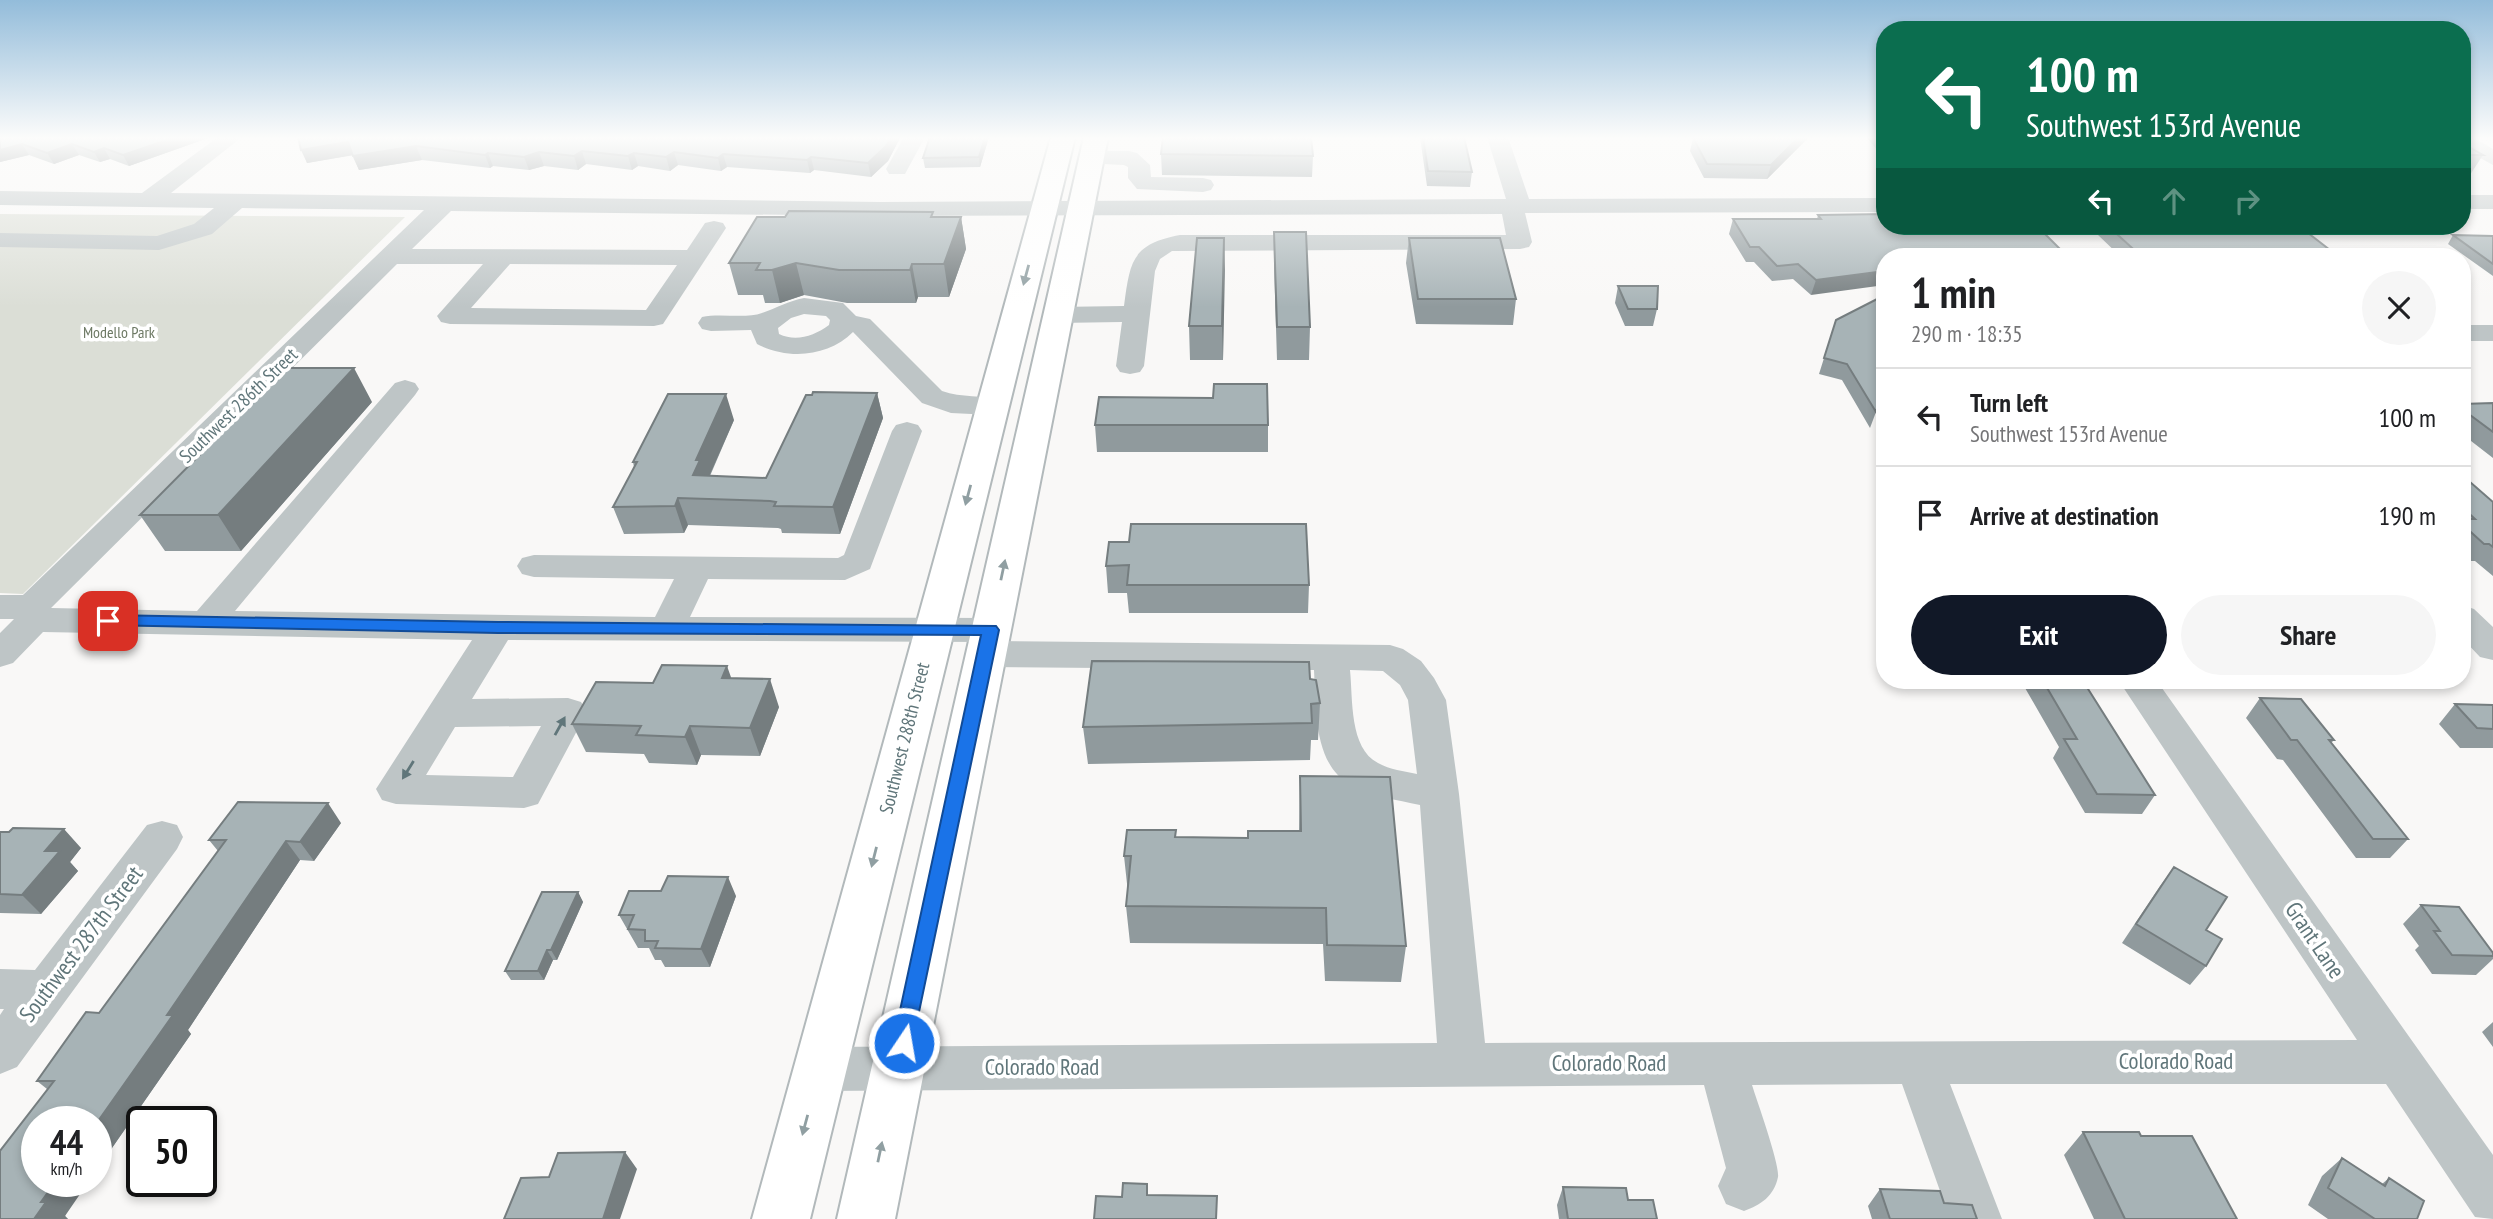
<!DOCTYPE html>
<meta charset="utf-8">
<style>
:root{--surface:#fff;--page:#f6f6f6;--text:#202124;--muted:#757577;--line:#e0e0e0;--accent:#111827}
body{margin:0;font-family:"PT Sans Narrow",sans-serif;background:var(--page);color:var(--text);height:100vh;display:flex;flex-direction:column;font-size:26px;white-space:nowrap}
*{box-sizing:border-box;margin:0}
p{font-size:23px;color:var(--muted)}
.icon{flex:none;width:38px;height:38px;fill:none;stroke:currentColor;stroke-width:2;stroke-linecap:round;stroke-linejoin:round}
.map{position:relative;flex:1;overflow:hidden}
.side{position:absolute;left:1876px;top:248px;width:595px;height:441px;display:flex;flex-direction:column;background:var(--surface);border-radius:28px;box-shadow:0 4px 10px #0003}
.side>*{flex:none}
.banner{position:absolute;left:1876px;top:21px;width:595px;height:214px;border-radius:28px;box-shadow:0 4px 10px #0003;background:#0b6e4f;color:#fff;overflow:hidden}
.speed{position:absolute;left:21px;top:1106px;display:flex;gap:14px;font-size:35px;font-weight:700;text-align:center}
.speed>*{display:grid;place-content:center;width:91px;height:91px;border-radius:50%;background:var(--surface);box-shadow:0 4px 10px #0003;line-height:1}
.speed small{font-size:18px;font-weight:400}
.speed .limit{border:4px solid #111;border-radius:10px;background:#fff;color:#111}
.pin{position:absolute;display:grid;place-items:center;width:60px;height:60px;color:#fff;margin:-30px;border-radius:14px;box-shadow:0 4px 10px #0006}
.me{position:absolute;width:77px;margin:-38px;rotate:12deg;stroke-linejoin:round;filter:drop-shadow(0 0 5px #0008)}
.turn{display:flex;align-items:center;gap:24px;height:147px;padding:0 35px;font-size:32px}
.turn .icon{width:91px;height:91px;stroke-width:2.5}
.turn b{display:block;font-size:49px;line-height:60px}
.lanes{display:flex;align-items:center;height:66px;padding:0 35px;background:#0003;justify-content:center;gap:35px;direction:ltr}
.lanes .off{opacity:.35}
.round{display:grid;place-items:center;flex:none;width:74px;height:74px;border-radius:37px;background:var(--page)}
.overview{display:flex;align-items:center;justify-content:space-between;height:119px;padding:0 35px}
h1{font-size:42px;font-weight:800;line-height:52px}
.cta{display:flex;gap:14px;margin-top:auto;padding:14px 35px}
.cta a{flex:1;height:80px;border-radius:42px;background:var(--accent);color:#fff;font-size:28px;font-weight:800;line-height:80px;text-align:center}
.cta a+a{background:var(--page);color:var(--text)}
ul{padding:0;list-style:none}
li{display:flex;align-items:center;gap:21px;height:98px;padding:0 35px;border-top:2px solid var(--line)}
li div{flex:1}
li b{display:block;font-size:26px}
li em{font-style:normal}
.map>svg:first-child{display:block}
.green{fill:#dbded6}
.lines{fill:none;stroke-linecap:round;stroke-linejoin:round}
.major-casing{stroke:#b2b9bb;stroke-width:4}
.minor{fill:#bec5c6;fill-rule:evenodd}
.major{fill:#fff;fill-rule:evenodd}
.wall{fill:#909a9d}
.shaded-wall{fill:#757d7f}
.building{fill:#a7b3b6;stroke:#757d7f;stroke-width:2}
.oneway{fill:#909fa2}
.oneway2{fill:#60767a}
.route{fill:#1a73e8;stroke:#114b97;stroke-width:2}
.labels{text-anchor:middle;stroke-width:7;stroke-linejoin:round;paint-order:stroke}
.far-park-label{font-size:16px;fill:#6d7964;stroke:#fff}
.street-label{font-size:19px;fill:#60767a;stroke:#fff}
.near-street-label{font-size:23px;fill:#60767a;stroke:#fff}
</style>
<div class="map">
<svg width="2493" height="1219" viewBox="0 0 2493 1219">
<rect width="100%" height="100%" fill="#f9f8f7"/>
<path class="green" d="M0,214L405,217L23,594L0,593Z"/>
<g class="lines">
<defs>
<path id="major" d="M1051,137H1075L810,1219H752Z
M1084,137H1108L895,1219H837Z"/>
</defs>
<use href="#major" class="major-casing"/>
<path class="minor" d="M218,137H242L171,193L881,202L1506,199L1487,137H1508L1529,199L1885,198V212L1525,213L1532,242L1529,247L1520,249L1172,251L1160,259L1155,271L1144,366L1140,372L1130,374L1120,372L1116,366L1122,322L1057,323L1048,321L1044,315L1048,309L1057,307L1124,306C1130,261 1132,244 1180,235H1506L1502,214L881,216L451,211L412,249L687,250L705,223L714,221L723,223L726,228L663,324L654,326L450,324L441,322L437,316L483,264H397L51,608L197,611L395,383L405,380L415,383L419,389L415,395L235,611L655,617L674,579L534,577L522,574L517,566L522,558L534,555L838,558L844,555L892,431L896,425L907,422L918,425L922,431L870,569L845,580L708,579L690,617L991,618L1004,621L1009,630L1004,639L993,641L1390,645L1403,649L1421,661L1434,678L1446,700L1459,794L1485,1043L2357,1040L2119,681H2157L2493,1155V1219L2475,1217L2386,1084H1950L2002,1219H1950L1902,1084L1752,1085C1757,1101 1780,1165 1778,1177C1774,1196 1761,1205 1744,1211L1726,1204L1718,1186L1726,1168L1704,1085L820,1091L803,1085L796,1069L803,1053L820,1047L1437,1043L1420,805C1397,800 1371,796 1351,785C1313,765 1316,707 1314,670L986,667L973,663L968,654L973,645L984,642L508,640L472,699L568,698L581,702L587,712L538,804L524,808L396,804L382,800L376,789L472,640L43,632L13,663L0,667V633L14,619H0V595H23L424,210L242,208L212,234L159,250L0,247V233L157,236L194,224L214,208L0,205V191L142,193ZM510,264L677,265L646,310L471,308ZM1350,670L1383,671L1400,685L1408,700L1417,774C1404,771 1390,770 1378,763C1349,748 1353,699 1350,670ZM541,726L513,777L426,775L455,727Z
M904,137H925L905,174H889L886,169Z
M2462,137H2473L2493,149V165L2462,148Z
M1091,151H1129L1137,153L1150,165L1151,177L1203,178L1211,180L1214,185L1211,190L1203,192L1137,189L1128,178V167L1124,165L1083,163L1080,158L1083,153Z
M2462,195H2493V209H2462Z
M804,298L843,303L856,316L870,319L942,391C962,398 982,395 1002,400L1007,406L1002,412L992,415L951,413L922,403L853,332C828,357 788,360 757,344L751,330L711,331L702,329L698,323L702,317C720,313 746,319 762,313C777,308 788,301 804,298ZM804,314L826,316L830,320L829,325C814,336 796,342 779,334L778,328L791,318Z
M2462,325H2493V341H2462Z
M2462,605L2474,609L2493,627V660L2480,657L2462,638Z
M162,821L177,825L183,837L177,849L17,1067L0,1074V1015L4,1009H0V969L35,970L147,825Z"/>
<use href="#major" class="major"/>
</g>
<path class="wall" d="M0,137H211L129,166L110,159L100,162L79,155L54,164L29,155L0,162Z
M298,137H899V140L888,161L871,177L814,170L810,173L727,167L721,171L678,165L670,171L638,166L632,170L586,164L578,170L544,166L529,170L493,166L490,168L422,160L359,170L352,155L307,163Z
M930,137H989L980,167L925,168L923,158Z
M1420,137H1464L1472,172L1470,187L1427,186Z
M1738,137H1809L1767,179L1704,178L1690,151L1693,138H1741Z
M1866,137H1885V159Z
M2462,143L2483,155L2468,178H2462Z
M1161,154L1313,156L1312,177L1162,175Z
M1885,214L1811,295L1793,279L1772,281L1754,262H1746L1729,234L1733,219H1817L1818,215Z
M934,217H961L966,249L949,297H918L916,303H847L804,295L780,303H765L763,295H738L729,263Z
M2102,226H2299L2339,257H2121L2098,235Z
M1274,232L1310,327L1309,360H1277L1274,264Z
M2453,235L2493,236V276L2448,244Z
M1224,238L1223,360H1190L1189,326Z
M1409,238L1516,299L1513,325L1416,324L1406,263Z
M1618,286L1657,309L1653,326H1625L1615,303Z
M1836,320L1876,412L1870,428L1842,380L1819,374Z
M877,393L883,418L840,534L782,533L781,529L778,528L688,525L684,533L624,534L613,507L634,467L633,462L734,420L710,476L766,478Z
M372,402L241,551H165L140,515Z
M2493,403V458L2462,434V404Z
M1095,425H1268V452H1097Z
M2462,475L2493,502V576L2475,561H2470L2462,554Z
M1109,542L1309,585L1308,613H1129L1127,593H1108L1106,566Z
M731,678L779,707L760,756L701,755L697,765L649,763L644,754L586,752L572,724L653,683Z
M1310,679L1320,703L1318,740H1311L1310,760L1088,764L1083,727Z
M2021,681H2083L2155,795L2142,814L2085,813L2053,758L2059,747Z
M2260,698L2334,740L2331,743L2408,839L2390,858H2356L2283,760L2277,759L2246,718Z
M2455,704L2493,705V748H2460L2439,724Z
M1300,776L1406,946L1401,982L1325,981L1323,944L1130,943L1126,906L1128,893L1124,856L1176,830V837L1248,838L1299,831Z
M341,823L314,861L300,860L188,1030L191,1034L96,1171V1122L65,1216L68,1219H0L47,1089L37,1081L99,1013L218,851L209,840Z
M0,832L81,848L70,862L78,871L41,914L0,913Z
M2174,867L2206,930V966L2190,985L2122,943L2160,886Z
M578,892L583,902L557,960H553L544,980H511L505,971Z
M736,896L710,967H665L661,960H655L649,948H638L619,915Z
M2421,905L2493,953V959L2476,975L2432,974L2415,950L2419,946L2403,924Z
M2493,1022V1047L2482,1032Z
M2083,1132L2141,1136L2237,1219H2094L2064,1155Z
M2342,1158L2382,1184L2389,1178L2417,1219H2328L2308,1205L2322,1176Z
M1563,1187L1628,1200L1657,1219H1559L1557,1205Z
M1880,1189L1944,1203L1977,1219H1872L1868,1206Z"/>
<path class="shaded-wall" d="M176,137H211L129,166L123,155Z
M892,137H899V140L888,161L871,177L868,163Z
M985,137H989L980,167L979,157Z
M1799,137H1809L1767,179L1771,165Z
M348,142L354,155L307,163L301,150Z
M22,144L29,155L0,162V150Z
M72,144L79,155L54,164L47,153Z
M416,146L422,160L359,170L353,156Z
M104,148L110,159L100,162L94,152Z
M582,151L586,164L578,170L574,156Z
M539,152L544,166L529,170L524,157Z
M674,152L678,165L670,171L666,157Z
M488,153L493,166L490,168L485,155Z
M634,153L638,166L632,170L628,156Z
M723,154L727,167L721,171L718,158Z
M811,157L814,170L810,173L807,160Z
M961,217L966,249L949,297L944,264Z
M1224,238L1225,270L1223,360L1222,326Z
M796,263L804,295L780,303L772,270Z
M912,264L918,297L916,303L910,270Z
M1885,271V285L1811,295L1816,280Z
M354,368L372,402L241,551L218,515Z
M877,393L883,418L840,534L833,507Z
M726,394L734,420L707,481L693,475L696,460Z
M678,498L688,525L684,533L675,506Z
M727,666L737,694L722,678Z
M770,679L779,707L760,756L750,728Z
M690,726L701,755L697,765L685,737Z
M328,803L341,823L314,861L300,842Z
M64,829L81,848L70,862L78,871L41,914L22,895L45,851Z
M286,841L300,860L188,1030L191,1034L96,1171V1124L167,1015Z
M728,877L736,896L710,967L701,949Z
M578,892L583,902L557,960L551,950Z
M547,950L553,960L544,980L538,971Z
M625,1152L637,1169L620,1219H603Z
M56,1181H89L65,1216L68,1219H34L41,1202Z"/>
<path class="building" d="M0,137H176L123,155L104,148L94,152L72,144L47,153L22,144L0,150Z
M298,137H892L885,147L868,163L811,157L807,160L723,154L718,158L674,152L666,157L634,153L628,156L582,151L574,156L539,152L524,157L488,153L485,155L416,146L353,156L348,142L301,150Z
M930,137H985L979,157L923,158Z
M1163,137H1311L1313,156L1161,154Z
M1423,137H1464L1472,172L1428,171Z
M1766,137H1799L1771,165L1707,164L1693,138H1769Z
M2462,143L2483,155H2462Z
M789,211L933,212L931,217H961L944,264H912L910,270H839L796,263L772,270H756L760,263H729L757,217H785Z
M1885,214V226H2037L2068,257H1885V271L1816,280L1798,264L1777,266L1759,247H1750L1733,219H1821L1818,215Z
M2108,226H2299L2339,257H2142Z
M1274,232H1306L1310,327H1277Z
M2453,235L2493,236V264Z
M1197,238H1224L1222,326H1189Z
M1409,238H1500L1516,299H1418Z
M1618,286H1658L1657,309H1628Z
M1885,295V377L1876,412L1847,364L1824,358L1836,320Z
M286,368H354L218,515H140Z
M1214,384H1267L1268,425H1095L1099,397L1213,398Z
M813,392L877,393L833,507L774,506L776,502L770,501L678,498L675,506L613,507L637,462H633L668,394H726L696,460H700L693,475L766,478L806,395H812Z
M2493,403V432L2462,409V404Z
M2462,475L2493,502V547L2489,544H2484L2462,524V519H2475L2462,507Z
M1131,524H1306L1309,585H1127L1129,565L1106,566L1109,542H1129Z
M1092,661L1309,662L1310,679L1316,680L1320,703L1311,704L1312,723L1083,727Z
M662,665L727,666L722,678L770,679L750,728L690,726L685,737L636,735L641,726L572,724L596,682L653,683Z
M2043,681H2083L2155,795L2097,794L2064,739H2077Z
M2260,698L2301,699L2334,740H2329L2408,839H2373L2297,740H2291Z
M2455,704L2493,705V729L2477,728Z
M1300,776L1390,777L1406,946L1327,945L1326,908L1126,906L1131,856H1124L1127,830H1176L1175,837L1248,838V831H1301Z
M238,802L328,803L300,842L286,841L167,1015H173L96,1124V1122H37V1181H56L41,1202H46L34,1219H0V1151L54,1081H37L86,1012L99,1013L226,840H209Z
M13,828L64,829L45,851H60L22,895L0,894V832H9Z
M2174,867L2227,897L2206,930L2222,939L2206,966L2136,924Z
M668,876L728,877L701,949L655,948L658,941H645V930L628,929L634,915H619L629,891H661Z
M542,892H578L551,950H547L538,971H505Z
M2421,905L2459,907L2493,953V956L2452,955L2434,931H2440Z
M2083,1132H2139L2141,1136H2192L2237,1219H2125Z
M625,1152L603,1219H504L521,1178L549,1177L558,1153Z
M2342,1158L2385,1186L2389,1178L2424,1201L2417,1219H2375L2328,1188Z
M1123,1183L1147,1184V1195L1217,1196L1216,1219H1094L1096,1196L1122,1197Z
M1563,1187L1626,1188L1628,1200H1653L1657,1219H1568Z
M1880,1189L1940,1191L1944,1203L1972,1205L1977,1219H1890Z"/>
<defs><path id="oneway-solid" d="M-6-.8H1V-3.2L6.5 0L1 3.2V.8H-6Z" transform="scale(1.75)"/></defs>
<g class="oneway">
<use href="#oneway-solid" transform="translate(1026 275) rotate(105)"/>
<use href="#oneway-solid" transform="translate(968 495) rotate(105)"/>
<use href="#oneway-solid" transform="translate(1003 570) rotate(-78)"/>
<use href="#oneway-solid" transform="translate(874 857) rotate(104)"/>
<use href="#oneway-solid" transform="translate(805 1125) rotate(105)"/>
<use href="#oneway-solid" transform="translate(880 1152) rotate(-78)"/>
</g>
<g class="oneway2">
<use href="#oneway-solid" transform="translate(560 726) rotate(-61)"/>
<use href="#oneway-solid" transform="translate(408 770) rotate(122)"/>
</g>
<linearGradient id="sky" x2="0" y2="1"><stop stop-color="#93bcda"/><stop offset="0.45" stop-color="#fcfcfb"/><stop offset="1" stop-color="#fcfcfb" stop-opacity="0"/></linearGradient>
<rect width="2493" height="307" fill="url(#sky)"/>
<path class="route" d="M108,615L498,622L996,626L999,630L911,1050L904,1052L896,1050L893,1043L981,635L498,633L102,625L100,621L102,617Z"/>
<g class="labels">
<g class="far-park-label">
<text x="119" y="338">Modello Park</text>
</g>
<g class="street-label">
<text transform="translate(238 405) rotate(-44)" y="7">Southwest 286th Street</text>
<text transform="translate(904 738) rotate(-76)" y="7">Southwest 288th Street</text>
</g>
<g class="near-street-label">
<text transform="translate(2315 940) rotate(56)" y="8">Grant Lane</text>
<text transform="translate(81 944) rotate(-53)" y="8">Southwest 287th Street</text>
<text x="2176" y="1069">Colorado Road</text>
<text x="1609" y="1071">Colorado Road</text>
<text x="1042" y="1075">Colorado Road</text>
</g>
</g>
</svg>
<div class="speed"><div>44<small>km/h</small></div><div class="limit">50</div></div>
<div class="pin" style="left:108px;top:621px;background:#d93025"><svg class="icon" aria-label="arrive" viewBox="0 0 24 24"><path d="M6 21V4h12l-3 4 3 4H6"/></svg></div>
<svg class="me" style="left:904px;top:1043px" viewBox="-20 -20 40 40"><circle r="17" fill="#1a73e8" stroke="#fff" stroke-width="3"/><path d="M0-11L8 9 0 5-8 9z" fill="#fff"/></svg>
<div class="banner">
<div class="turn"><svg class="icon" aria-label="left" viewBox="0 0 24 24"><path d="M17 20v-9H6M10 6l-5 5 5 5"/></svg><div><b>100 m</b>Southwest 153rd Avenue</div></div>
<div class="lanes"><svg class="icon" aria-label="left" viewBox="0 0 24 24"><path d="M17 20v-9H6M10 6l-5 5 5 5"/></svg><svg class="icon off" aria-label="ahead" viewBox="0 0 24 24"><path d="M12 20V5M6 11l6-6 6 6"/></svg><svg class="icon off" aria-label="right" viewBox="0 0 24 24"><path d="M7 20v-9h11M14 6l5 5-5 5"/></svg></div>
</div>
<section class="side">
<div class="overview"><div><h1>1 min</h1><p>290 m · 18:35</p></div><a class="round"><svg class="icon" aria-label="close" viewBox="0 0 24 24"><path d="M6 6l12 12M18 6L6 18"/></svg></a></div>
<ul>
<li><svg class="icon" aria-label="left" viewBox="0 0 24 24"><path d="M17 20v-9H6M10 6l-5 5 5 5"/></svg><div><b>Turn left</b><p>Southwest 153rd Avenue</p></div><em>100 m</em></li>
<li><svg class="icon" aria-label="arrive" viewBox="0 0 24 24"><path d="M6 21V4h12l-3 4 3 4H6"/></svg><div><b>Arrive at destination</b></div><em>190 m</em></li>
</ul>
<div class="cta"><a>Exit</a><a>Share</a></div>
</section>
</div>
